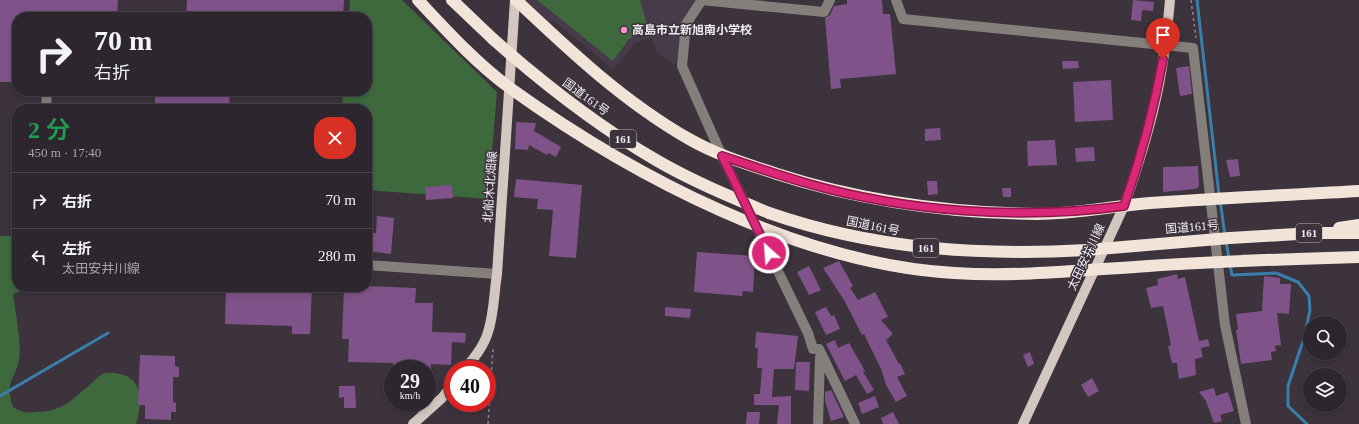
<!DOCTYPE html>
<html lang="ja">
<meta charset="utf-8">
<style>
:root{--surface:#2d262e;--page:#39323a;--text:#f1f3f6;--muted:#a7a5aa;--line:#48434a}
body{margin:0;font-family:"Times New Roman","Noto Sans JP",serif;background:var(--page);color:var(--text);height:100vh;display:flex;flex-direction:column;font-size:15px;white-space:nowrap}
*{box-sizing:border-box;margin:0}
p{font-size:13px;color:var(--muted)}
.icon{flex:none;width:22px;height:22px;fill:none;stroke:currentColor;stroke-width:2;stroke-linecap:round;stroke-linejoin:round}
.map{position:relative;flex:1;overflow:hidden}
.sheet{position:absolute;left:12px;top:104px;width:360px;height:188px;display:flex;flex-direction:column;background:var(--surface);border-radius:16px;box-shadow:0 2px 6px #0003,0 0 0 1px var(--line)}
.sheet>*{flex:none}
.guide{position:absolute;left:12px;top:12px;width:360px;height:84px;border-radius:16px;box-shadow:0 2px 6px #0003,0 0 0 1px var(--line);background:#2d262e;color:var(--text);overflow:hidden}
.tools{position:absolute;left:1303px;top:316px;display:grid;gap:8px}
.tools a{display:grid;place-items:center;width:44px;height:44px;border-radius:50%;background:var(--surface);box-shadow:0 2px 6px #0003,0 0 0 1px var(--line);font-size:20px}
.speed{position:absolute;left:384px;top:360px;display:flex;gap:8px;font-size:20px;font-weight:700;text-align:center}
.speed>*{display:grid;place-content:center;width:52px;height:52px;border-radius:50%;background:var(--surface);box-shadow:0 2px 6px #0003,0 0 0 1px var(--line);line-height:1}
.speed small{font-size:10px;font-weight:400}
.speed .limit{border:6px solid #d22;background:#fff;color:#111}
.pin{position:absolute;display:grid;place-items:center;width:34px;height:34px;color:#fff;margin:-41px -17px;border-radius:50% 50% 50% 0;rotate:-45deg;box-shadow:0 0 4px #0007}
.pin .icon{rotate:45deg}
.me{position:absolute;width:44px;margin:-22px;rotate:334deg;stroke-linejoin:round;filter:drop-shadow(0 0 3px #0008)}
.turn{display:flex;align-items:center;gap:14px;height:84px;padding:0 16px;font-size:18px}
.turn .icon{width:52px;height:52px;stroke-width:2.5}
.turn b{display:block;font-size:28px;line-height:34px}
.round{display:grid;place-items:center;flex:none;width:42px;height:42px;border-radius:16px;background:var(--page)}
.overview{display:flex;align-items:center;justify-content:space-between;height:68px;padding:0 16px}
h1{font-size:24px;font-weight:600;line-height:30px;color:#1e9e55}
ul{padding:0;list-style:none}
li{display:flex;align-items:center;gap:12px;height:56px;padding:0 16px;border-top:1px solid var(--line)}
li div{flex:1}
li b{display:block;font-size:15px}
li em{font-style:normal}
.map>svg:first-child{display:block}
.built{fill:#473a4a}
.green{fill:#3e693d}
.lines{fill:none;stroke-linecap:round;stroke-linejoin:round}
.stream{stroke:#397fab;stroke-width:3}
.building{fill:#7f5389}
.path{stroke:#8c848d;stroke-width:1.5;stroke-dasharray:3 3;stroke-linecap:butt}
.minor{stroke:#857f7b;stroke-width:10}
.major{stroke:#d4c7bf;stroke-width:10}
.highway{stroke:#f3e4da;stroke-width:12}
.highway-bridge{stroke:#f3e4da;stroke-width:12}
.route-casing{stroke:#8e194d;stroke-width:10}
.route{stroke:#db2777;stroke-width:7}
.poi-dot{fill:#fa8fc8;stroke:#3c333d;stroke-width:1.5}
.labels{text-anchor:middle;stroke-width:3;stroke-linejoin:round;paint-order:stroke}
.shield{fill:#3c333d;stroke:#bbb4bc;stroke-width:1}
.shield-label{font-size:11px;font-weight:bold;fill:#f1ebf2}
.poi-label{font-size:12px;font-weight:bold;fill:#f1ebf2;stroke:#3c333d;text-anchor:start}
.street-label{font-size:12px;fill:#f1ebf2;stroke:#3c333d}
</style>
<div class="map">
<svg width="1359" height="424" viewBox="0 0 1359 424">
<rect width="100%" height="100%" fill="#3c333d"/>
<path class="built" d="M523,0H697L679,63L673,64L657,53L652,38L636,42L613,69L554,21L546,22Z"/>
<path class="green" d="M350,0H402L497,92L488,199L367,190V109H342L343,91H367V17H349Z
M537,0H640L648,29L629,39L613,61Z
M0,236H17V287H31L13,294C15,312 22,343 19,359C15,381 4,382 13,407C22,413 28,413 39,412C65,410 71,400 91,384C94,382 98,376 102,374C107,372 115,373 120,374C144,379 142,405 136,424H0Z"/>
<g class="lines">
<path class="stream" d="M1197,0L1219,195
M1220,200L1225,236
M1226,242L1229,258
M1230,264L1232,275L1276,273L1298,282L1309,296L1310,310L1304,338L1288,386V406L1307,424
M0,396L108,333"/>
</g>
<path class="building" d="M0,0H118L117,17H17V82H0Z
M187,0H344L343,17H186Z
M847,0H882L883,14H890L896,74L840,79L841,88L831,89L825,18L830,15L834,6L847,4Z
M1133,0L1154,2L1153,11L1142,10L1141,21L1131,20Z
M1062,61H1078L1079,68L1063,69Z
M1189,66L1192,94L1180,96L1176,68Z
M1111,80L1113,120L1075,122L1073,82Z
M155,91H230L229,109H162V105L155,104Z
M516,122L536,123L534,131L561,147L556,157L548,153L547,155L529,145L528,150L515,149Z
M940,128L941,140L925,141V129Z
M1055,140L1057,165L1028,166L1027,141Z
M1094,147L1095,161L1076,162L1075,148Z
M1238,159L1240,176L1230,177L1226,160Z
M1198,166L1199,186L1196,189L1163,192V167Z
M516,179L582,185L576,258L549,256L553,210L537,209L538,199L514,197Z
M927,181H937L938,194L928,195Z
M452,185L453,198L426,200L425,187Z
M1002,188H1011V197H1003Z
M377,216L394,218L391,254L367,251V233H376Z
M697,252L755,256L753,292L743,291L742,296L694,292Z
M839,261L853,286L850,288L858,300L875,292L888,317L881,320L893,334L886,340L899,364L900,363L905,374L897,377L907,396L896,402L886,385L882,371L864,334L862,335L844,300L823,268Z
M809,266L821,290L809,295L797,272Z
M1177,274L1178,279L1185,277L1199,341L1208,339L1210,346L1201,348L1203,357L1195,359L1196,375L1179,379L1177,363H1172L1168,346L1171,345L1163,306L1151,308L1146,288L1158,285L1157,279Z
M1264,276L1280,278V284H1291L1289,314L1277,313L1281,345L1275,346L1276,351L1271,352L1272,360L1241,364L1236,330H1238L1236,314L1262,311Z
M367,286L416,288L415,303H433L432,332L466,333L465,343L452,342L451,365L431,364V369H393V363L348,362L349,339H342L344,287Z
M226,287H312L310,334H292V326L225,324Z
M665,307L691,309L690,318L665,316Z
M826,307L831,316L834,315L840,329L826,335L815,312Z
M756,332L798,336L794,369H774L772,397L791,396V424H777L779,405H754V394H760L762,368H757L758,348H755Z
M835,340L838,348L849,343L865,371L863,372L874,390L867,394L856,375L845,381L826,344Z
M1030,352L1034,364L1028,367L1023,355Z
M140,355L175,356V366L179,367V377H173V402L176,403V412H171V420L145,419V405H138Z
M796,362H810L809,391L795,390Z
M1092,378L1099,391L1088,397L1081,385Z
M339,386H355L356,408H344V397L339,398Z
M1214,388L1216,396L1228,392L1234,411L1220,415L1222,421L1214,423L1206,401L1199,392Z
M831,390L844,417L831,421L825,401V392Z
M875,396L879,407L862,414L858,403Z
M747,412H760L759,424H746Z
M893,412L899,424H883L881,418Z"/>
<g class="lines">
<path class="path" d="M1191,0L1196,38
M488,424L493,348"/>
<path class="minor" d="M701,0L824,12L830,0
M702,0L686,24L682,66L722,156L808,333L813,349H819
M896,0L903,19L1193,48L1225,325L1246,424
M46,109L47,91
M367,265L497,274
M819,349L855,424
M818,424L820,357"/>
<path class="major" d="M465,369C474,358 484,346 488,332C494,314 494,293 497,274L515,0
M413,424L442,398L453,384
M1023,424L1124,206C1136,172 1147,138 1155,103C1163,69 1167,34 1170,0"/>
<path class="highway" d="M418,0C447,31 476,63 510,88C634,177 800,264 954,273C1019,277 1084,270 1149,266C1219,261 1289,259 1359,257
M452,0L493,39
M516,0C570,51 624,102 689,139C717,155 747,164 777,174C861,201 949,213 1037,214C1075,214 1113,206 1150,203C1220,198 1289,195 1359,191
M769,213C873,249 977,256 1087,250
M1339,228L1359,225
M1230,238L1314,233H1359"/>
<path class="highway-bridge" d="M493,39C545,85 596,125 656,160C692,181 731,197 769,213
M1087,250L1230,238"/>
</g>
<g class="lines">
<defs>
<path id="route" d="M769,253L722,156C750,165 777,175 806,183C906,212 1020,220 1124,206C1141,157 1154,109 1163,59"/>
</defs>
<use href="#route" class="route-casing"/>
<use href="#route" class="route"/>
</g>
<circle class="poi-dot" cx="624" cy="30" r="4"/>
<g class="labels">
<g class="shield">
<rect x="610" y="130" width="26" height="18" rx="3"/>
<rect x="1296" y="224" width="26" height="18" rx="3"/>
<rect x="913" y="239" width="26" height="18" rx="3"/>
</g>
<g class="shield-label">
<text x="623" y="143">161</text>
<text x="1309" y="237">161</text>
<text x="926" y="252">161</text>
</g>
<g class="poi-label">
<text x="632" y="34">高島市立新旭南小学校</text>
</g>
<g class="street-label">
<text transform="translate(586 97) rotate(36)" y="4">国道161号</text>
<text transform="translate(490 187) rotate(-86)" y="4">北船木北畑線</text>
<text transform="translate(873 226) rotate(11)" y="4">国道161号</text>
<text transform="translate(1192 227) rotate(-5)" y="4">国道161号</text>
<text transform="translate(1086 257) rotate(-65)" y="4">太田安井川線</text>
</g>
</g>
</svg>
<div class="tools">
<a><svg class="icon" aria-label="search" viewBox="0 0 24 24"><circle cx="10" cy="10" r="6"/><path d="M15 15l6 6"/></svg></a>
<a><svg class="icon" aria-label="layers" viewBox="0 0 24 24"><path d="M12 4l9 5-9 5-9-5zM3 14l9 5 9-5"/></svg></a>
</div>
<div class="speed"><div>29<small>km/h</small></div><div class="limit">40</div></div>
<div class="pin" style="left:1163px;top:59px;background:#d93025"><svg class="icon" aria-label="arrive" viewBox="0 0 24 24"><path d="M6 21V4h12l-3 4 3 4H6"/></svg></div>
<svg class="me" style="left:769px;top:253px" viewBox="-20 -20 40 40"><circle r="17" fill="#db2777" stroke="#fff" stroke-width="3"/><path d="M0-11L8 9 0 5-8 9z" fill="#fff"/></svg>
<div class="guide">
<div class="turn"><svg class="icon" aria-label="right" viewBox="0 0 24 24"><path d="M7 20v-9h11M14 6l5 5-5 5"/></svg><div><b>70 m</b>右折</div></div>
</div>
<section class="sheet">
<div class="overview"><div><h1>2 分</h1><p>450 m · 17:40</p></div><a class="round" style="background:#d93025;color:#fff"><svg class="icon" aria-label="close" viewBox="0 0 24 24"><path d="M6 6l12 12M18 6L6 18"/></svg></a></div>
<ul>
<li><svg class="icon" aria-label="right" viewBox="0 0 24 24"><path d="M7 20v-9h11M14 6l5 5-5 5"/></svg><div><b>右折</b></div><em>70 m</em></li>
<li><svg class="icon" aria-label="left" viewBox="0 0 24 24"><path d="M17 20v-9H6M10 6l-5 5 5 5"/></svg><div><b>左折</b><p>太田安井川線</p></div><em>280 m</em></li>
</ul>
</section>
</div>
